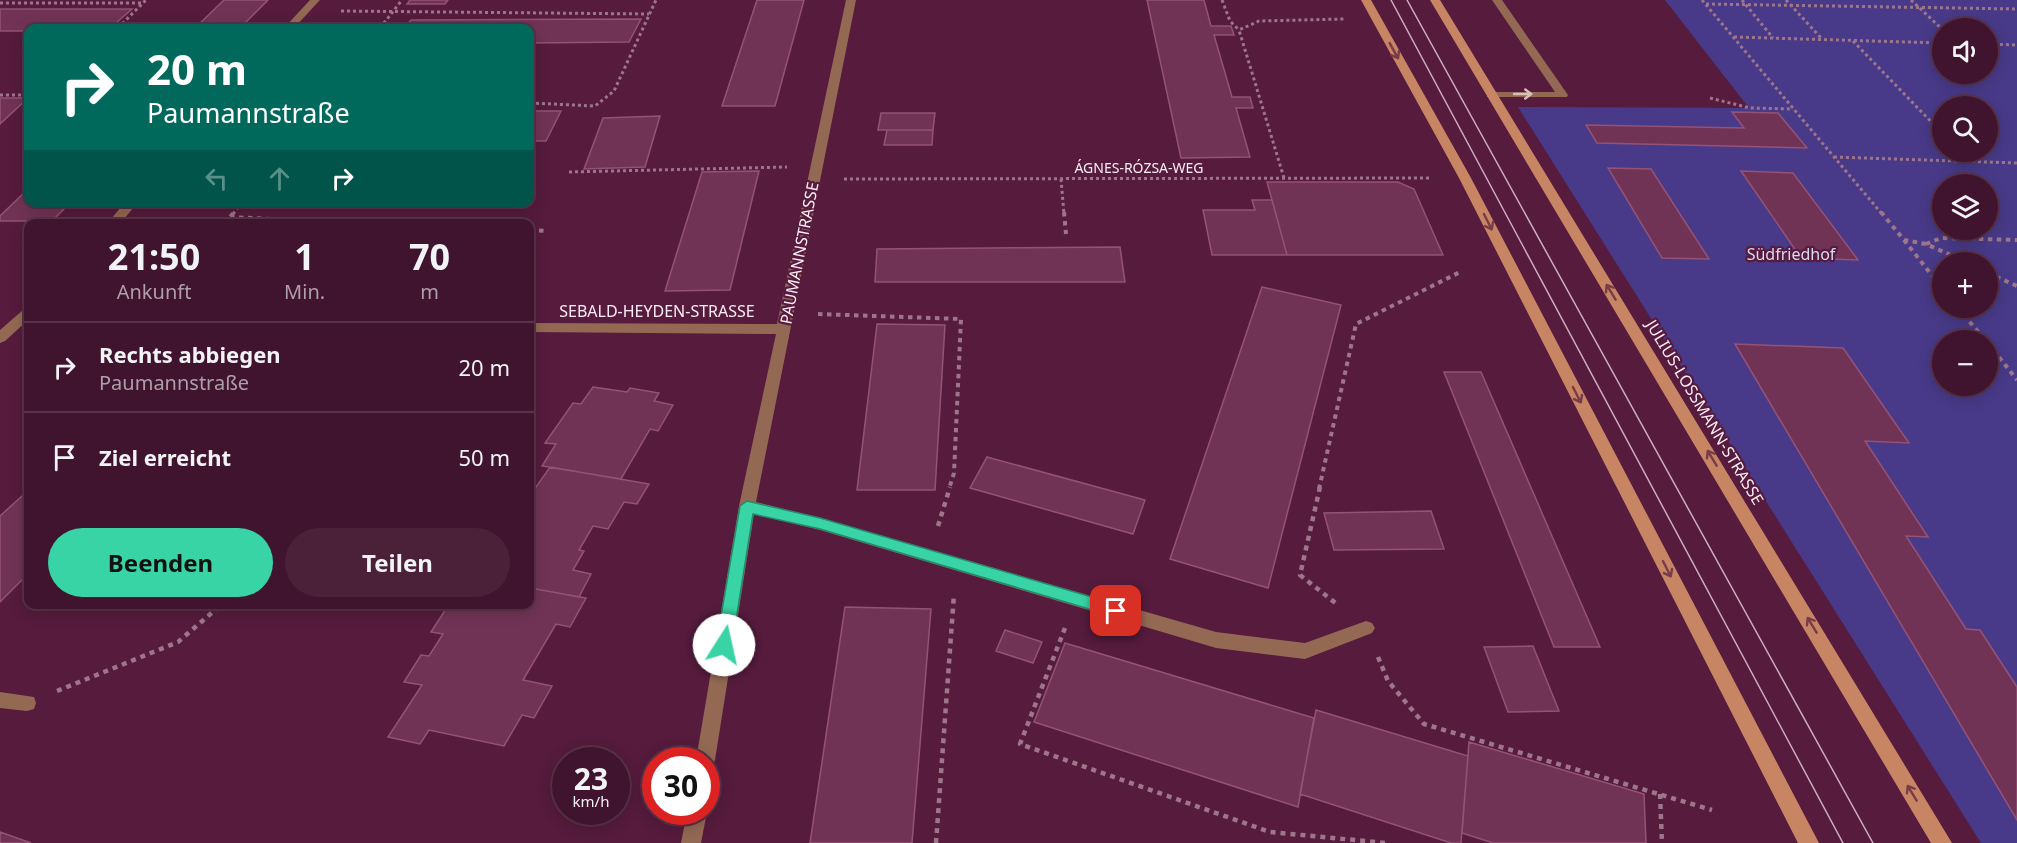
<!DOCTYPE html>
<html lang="de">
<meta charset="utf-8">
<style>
:root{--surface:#40142e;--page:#4b213a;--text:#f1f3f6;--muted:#ae9eaa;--line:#59334a;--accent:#39d4a5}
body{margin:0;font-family:"Noto Sans",sans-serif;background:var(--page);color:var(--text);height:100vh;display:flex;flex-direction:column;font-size:22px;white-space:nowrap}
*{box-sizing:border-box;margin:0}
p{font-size:20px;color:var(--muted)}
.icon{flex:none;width:33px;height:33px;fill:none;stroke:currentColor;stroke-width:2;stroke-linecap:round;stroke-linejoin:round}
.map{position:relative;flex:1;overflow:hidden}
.drawer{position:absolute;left:24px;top:219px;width:510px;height:390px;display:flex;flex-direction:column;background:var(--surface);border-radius:12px;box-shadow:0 3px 15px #0003,0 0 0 2px var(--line)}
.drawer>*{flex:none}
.banner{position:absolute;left:24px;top:24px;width:510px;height:183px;border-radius:12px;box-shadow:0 3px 15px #0003,0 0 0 2px var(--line);background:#00695c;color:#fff;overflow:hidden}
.tools{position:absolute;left:1932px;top:18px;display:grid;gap:12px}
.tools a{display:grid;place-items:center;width:66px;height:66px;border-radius:50%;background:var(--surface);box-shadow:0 3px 15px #0003,0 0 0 2px var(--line);font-size:30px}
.speed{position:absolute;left:552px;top:747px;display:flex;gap:12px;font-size:30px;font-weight:700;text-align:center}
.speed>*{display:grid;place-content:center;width:78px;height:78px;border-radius:50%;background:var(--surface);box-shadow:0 3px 15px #0003,0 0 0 2px var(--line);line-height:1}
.speed small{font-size:15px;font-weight:400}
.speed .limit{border:9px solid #d22;background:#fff;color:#111}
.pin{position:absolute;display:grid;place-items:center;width:51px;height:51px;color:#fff;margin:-26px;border-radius:12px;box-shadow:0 3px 9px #0006}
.me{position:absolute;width:66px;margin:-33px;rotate:10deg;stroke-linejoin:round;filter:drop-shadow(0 0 4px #0008)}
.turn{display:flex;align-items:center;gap:21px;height:126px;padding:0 24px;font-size:27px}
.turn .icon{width:78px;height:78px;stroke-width:2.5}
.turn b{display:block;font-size:42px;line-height:51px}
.lanes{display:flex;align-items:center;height:57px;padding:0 24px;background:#0003;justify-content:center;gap:30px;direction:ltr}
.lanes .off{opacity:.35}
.eta{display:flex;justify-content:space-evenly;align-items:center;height:102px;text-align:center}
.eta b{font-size:36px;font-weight:700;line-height:42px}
.action{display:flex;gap:12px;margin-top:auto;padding:12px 24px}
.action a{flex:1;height:69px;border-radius:36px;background:var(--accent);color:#111;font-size:24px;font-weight:700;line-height:69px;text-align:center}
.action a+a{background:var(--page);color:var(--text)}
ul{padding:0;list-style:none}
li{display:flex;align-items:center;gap:18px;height:90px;padding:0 24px;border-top:2px solid var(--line)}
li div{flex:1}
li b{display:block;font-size:22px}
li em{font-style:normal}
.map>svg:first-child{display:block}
.green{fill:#483a88;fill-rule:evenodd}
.building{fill:#713355;stroke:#945376;stroke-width:1.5}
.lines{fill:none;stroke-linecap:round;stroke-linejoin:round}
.path-far2{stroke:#9e768c;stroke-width:3;stroke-dasharray:3 3;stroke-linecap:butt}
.path-far1{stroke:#9e768c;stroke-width:4;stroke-dasharray:4.5 4.5;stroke-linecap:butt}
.path{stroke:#9e768c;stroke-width:4.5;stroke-dasharray:5 5;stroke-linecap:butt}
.service{fill:#936954;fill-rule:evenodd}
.minor{fill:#936954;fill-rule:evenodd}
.secondary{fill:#c88563;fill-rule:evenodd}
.tram{stroke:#cbaebd;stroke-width:1.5}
.oneway{stroke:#783b48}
.oneway2{stroke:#d8bfbc}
.route{fill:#39d4a5;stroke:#258a6b;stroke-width:1.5}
.labels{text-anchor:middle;stroke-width:4.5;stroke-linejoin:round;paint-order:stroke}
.far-street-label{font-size:14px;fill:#fdedf4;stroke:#561b3d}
.street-label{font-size:16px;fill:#fdedf4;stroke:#561b3d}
.park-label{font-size:16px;fill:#dbdaf3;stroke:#561b3d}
</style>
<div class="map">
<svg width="2017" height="843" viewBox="0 0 2017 843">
<rect width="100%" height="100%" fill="#561b3d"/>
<path class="green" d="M1665,0H2017V843H1981L1518,107L1749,108ZM1942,28H1988V74H1942ZM1942,106H1988V152H1942ZM1942,184H1988V230H1942ZM1942,262H1988V308H1942ZM1942,340H1988V386H1942Z"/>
<path class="building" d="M224,0H268L240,28H195Z
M410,0H448L445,4H407Z
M757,0H804L775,106H722Z
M1147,0H1204L1211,26H1231L1234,35H1214L1232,97H1250L1253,108H1236L1250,157L1181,158Z
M0,9H132L110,28H28V31H0Z
M641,19L629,42L530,43V28H404L411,20Z
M0,98H28L0,124Z
M530,111H561L546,141H530Z
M1732,112L1778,113L1807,148L1597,143L1586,125L1744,128Z
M881,113H935L933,130H878Z
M660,116L645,167L584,169L603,118Z
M887,130H933L932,145H884Z
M1608,168L1651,169L1709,259L1662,258Z
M759,171L730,290L665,291L702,172Z
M1741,171L1793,173L1858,260L1801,258Z
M1267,182H1398L1414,189L1443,255H1287Z
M28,189V202H71L52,221H0V216Z
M1252,200H1272L1287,255H1212L1203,210H1255Z
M1120,247L1125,282H875L877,249Z
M1262,287L1341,305L1268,588L1170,559Z
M877,324L945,325L935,490H857Z
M1735,344L1843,348L1909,443L1865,441L1928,537L1906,536L1966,629L1980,630L2017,687V820Z
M1444,372H1481L1600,647H1554Z
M593,387L627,392L630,388L659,393L654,401L673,405L658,431L650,429L621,479L542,466L556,444L545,443L573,403L581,404Z
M987,457L1145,500L1133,534L970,488Z
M550,467L649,484L637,504L624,502L608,529L593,526L579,550L584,551L573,570L591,574L579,597L530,588V489L534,490Z
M22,496L28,497V574L0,602V516Z
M1431,511L1444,549L1334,550L1324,513Z
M530,588L586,598L570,627L556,624L523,680L552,686L534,718L522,715L504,746L429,730L420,744L388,737L422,685L404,682L421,655L429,656L443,634L431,632L449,604H530Z
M845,607L931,609L912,843H810Z
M1005,630L1042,642L1033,663L996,651Z
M1065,643L1314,718L1298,807L1034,722Z
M1533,646L1559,711L1508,712L1484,647Z
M1316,710L1468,756L1461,843H1451L1300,794Z
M1469,742L1644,794L1646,843H1493L1462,833Z
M0,832L31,843H0Z"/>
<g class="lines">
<path class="path-far2" d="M1222,0L1230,21L1239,30
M1702,0L1882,214
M1742,0L1773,38
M1786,0L1822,39
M1911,0L1942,29
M0,3H142
M1706,4L2017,9
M341,11L649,14
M118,28L146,0
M380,28L402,0
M1734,37L1942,43
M1853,41L1942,133
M1988,44L2017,45
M0,95H28
M1710,98L1750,108L1793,109
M530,103L595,106L614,91L656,0
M1960,152L1969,161
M1834,157L2017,163
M569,172L787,167
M1284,178L1239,30L1259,21L1344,19
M844,179L1430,178
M1061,179L1064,214
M233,214L242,202"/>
<path class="path-far1" d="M1064,212L1066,234
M1881,212L1904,240L1926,244L1966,262
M230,217L380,224
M225,224L234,212
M530,230L546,231
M1904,240L1942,288
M1926,244L1941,238L2017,240
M1988,273L2017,286
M1958,308L1985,340
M818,314L961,319L954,473L949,489
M1988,343L2017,380
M1319,489L1356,324L1460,272"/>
<path class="path" d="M1320,487L1300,575L1338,605
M938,526L950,487
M1065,628L1020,744L1270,832L1386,843
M1378,657L1388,681L1424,724L1712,810
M57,691L178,642L222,604
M1660,794L1662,843
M936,843L954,594"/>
<path class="service" d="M1492,0H1502L1568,95L1567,97H1487V93L1491,92H1555Z
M0,692L34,697L36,703L34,709L27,711L0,708Z"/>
<path class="minor" d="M310,0H320L294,28H284Z
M846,0H856L756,502L820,518L1216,632L1305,643L1366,621L1372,623L1375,628L1372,633L1305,659L1216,648L820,530L754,514L715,760L712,766L706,768V760H696L739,506L776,334L530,332V323L777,324Z
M125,202H138L120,224H107Z
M28,309V320L5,341L0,343V330L23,310Z
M706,811L707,812L701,843H681L687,812Z"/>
<path class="secondary" d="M1361,0H1371L1471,178L1819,843H1798L1459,178Z
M1430,0H1440L1952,843H1931Z"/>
<path class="tram" d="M1391,0L1843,843
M1407,0L1873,843"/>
</g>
<defs><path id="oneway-shaft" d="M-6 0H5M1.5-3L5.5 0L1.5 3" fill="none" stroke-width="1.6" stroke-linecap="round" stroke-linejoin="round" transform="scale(1.5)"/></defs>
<g class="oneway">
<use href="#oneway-shaft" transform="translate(1394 51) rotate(61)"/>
<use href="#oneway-shaft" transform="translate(1488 222) rotate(63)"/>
<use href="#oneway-shaft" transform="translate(1611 292) rotate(-121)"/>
<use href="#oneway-shaft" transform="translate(1577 395) rotate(63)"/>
<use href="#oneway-shaft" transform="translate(1712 458) rotate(-121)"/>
<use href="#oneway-shaft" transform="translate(1667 569) rotate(63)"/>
<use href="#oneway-shaft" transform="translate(1812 625) rotate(-121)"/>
<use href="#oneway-shaft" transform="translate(1912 793) rotate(-121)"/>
</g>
<use class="oneway2" href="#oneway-shaft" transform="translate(1523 94)"/>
<path class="route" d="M747,501L820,518L1116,604L1122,606L1124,611L1122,616L1116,617L820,529L753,514L732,645L730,650H718L716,645L740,506Z"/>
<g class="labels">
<g class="far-street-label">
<text x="1139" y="173">ÁGNES-RÓZSA-WEG</text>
</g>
<g class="street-label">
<text transform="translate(799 253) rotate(-79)" y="6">PAUMANNSTRASSE</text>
<text x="657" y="317">SEBALD-HEYDEN-STRASSE</text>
<text transform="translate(1705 412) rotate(59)" y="6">JULIUS-LOSSMANN-STRASSE</text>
</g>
<g class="park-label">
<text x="1791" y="260">Südfriedhof</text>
</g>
</g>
</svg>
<div class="tools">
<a><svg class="icon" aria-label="sound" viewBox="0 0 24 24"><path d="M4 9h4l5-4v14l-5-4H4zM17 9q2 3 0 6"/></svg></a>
<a><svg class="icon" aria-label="search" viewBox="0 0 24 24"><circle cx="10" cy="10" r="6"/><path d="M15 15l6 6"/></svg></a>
<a><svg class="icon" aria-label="layers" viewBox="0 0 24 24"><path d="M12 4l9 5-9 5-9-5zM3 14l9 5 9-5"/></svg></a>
<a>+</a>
<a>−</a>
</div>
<div class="speed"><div>23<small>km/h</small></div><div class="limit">30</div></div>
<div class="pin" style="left:1116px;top:611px;background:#d93025"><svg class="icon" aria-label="arrive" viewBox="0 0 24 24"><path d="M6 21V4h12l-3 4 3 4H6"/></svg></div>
<svg class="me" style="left:724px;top:645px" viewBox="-20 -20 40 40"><circle r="19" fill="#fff"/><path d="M0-13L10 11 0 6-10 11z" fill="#39d4a5"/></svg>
<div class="banner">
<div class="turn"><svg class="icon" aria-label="right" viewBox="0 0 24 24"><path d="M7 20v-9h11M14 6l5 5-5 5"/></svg><div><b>20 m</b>Paumannstraße</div></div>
<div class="lanes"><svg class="icon off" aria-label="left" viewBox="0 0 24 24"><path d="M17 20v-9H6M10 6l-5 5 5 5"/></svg><svg class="icon off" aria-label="ahead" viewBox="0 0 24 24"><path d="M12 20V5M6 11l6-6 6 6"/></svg><svg class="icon" aria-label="right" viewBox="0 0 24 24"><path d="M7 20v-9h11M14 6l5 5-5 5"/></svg></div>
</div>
<section class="drawer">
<div class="eta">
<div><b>21:50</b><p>Ankunft</p></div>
<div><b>1</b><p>Min.</p></div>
<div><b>70</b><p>m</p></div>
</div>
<ul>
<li><svg class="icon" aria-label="right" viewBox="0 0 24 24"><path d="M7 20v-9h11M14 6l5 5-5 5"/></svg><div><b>Rechts abbiegen</b><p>Paumannstraße</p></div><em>20 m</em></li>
<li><svg class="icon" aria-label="arrive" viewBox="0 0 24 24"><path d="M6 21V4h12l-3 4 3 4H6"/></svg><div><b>Ziel erreicht</b></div><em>50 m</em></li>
</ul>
<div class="action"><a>Beenden</a><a>Teilen</a></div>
</section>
</div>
